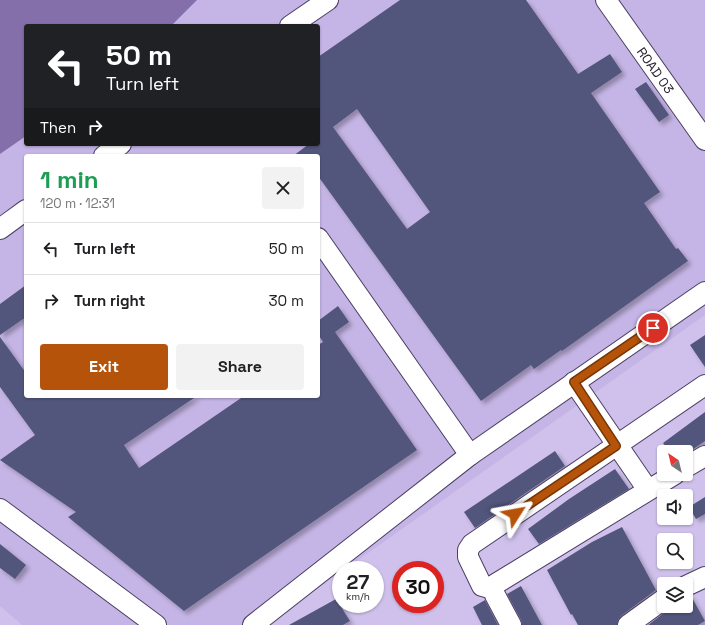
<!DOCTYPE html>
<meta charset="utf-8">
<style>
:root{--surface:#fff;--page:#f2f2f2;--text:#202124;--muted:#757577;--line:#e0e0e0;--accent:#b45309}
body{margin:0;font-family:"Space Grotesk",sans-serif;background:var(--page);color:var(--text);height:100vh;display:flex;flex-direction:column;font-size:15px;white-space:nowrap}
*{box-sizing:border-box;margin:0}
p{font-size:13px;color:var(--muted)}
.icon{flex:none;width:22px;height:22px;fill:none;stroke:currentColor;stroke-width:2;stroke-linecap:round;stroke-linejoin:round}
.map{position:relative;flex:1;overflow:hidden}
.side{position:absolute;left:24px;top:154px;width:296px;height:244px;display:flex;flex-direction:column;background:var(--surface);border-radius:4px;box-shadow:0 1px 3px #0004}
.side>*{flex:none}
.hud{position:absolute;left:24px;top:24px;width:296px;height:122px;border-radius:4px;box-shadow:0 1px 3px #0004;background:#202124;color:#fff;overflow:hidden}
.needle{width:26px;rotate:325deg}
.buttons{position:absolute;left:657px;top:445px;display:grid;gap:8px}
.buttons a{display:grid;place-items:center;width:36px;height:36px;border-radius:4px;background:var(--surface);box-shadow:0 1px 3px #0004;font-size:20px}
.speed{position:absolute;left:332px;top:561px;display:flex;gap:8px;font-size:20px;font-weight:700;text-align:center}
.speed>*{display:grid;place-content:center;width:52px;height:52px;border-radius:50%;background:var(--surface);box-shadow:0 1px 3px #0004;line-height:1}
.speed small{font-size:10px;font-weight:400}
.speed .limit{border:6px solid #d22;background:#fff;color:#111}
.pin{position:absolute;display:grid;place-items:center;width:34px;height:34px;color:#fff;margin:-17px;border:2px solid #fff;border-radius:50%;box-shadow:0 1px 4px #0007}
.me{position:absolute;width:44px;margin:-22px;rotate:56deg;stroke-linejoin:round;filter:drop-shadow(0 0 3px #0008)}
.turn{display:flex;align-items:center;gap:14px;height:84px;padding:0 16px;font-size:18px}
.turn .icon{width:52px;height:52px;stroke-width:2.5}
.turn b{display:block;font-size:28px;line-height:34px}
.then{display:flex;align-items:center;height:38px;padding:0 16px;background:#0003;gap:8px;font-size:15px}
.round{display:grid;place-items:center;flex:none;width:42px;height:42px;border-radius:4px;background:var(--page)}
.headline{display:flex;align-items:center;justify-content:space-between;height:68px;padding:0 16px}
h1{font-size:24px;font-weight:700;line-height:30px;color:#1e9e55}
.button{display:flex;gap:8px;margin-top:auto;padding:8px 16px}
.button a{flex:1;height:46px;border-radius:4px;background:var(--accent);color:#fff;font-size:16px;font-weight:700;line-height:46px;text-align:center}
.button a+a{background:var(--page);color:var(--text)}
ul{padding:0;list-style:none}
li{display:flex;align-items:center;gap:12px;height:52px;padding:0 16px;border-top:1px solid var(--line)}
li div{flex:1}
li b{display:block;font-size:15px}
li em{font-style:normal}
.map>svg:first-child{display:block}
.built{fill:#c5b5e6;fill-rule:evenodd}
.water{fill:#856fab}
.building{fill:#53567b;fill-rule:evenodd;filter:url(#shadow)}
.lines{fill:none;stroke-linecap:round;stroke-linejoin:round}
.minor-casing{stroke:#4c3f63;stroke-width:22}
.minor{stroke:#fff;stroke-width:20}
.route-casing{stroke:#753606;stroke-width:10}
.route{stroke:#b45309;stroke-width:7}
.labels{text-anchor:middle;stroke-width:4;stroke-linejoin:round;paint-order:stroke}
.street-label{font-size:13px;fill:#221c2c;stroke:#ede6fc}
</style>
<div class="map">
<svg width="705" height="625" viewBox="0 0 705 625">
<defs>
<filter id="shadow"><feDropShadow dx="3.5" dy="3.5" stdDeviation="2" flood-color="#0004"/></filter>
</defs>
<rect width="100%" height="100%" fill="#cfc1ec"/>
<path class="built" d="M0,0H705V315L344,570H341V572L266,625H22L0,606ZM26,26H318V144H26ZM26,156H318V396H26Z"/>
<path class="water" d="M0,0H197L171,26H26V136L0,154Z"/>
<path class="building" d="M400,0H526L578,74L610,54L622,72L591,93L660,192L644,203L676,249L678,248L688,261L562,351L561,350L534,369L531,365L481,401L318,176V156H293L309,144H318V57ZM357,109L430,212L407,229L333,127Z
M646,82L669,115L659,122L635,89Z
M26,285V317L0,335V304Z
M338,306L349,322L335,332L417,450L184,611L68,517L76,512L0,460L35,435L0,387V337L26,373V396H197L124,445L139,468L244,396H318V345L323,342L318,334V321Z
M705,335V367L690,345Z
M705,412V441L689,452H670L663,443Z
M555,451L565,466L475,528L464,512Z
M615,469L629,489L539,544L528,529L569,499Z
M705,497V514L696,519L689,507Z
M622,527L656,590L621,616L618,620L617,625H578L572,614L571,615L547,570L592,542Z
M0,544L26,565L15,579L0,568Z
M521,586L542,625H522L521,620L507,594Z
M691,596L705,621L698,625H648L673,606H686V597Z
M336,599L350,621L343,625H289Z
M485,600L498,625H482L473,607Z"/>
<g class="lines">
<defs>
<g id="minor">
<path id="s1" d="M606,0L705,140"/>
<path d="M290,26L328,0"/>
<path d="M104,156L121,144"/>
<path d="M0,229L26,210"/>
<path d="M318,238L470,455"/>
<path d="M574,382L648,490"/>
<path d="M686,467L705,456"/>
<path d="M675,474L489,588L482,586L468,557V550L472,544L705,385"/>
<path d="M0,509L156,625"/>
<path d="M686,586L705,577"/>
<path d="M495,595L511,625"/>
<path d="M253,625L470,455L705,292"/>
<path d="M628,625L664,599"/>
</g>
</defs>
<use href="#minor" class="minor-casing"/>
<use href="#minor" class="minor"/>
</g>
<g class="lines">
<defs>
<path id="route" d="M515,514L616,446L574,382L653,328"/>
</defs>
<use href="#route" class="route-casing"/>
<use href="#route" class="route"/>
</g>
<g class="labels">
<g class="street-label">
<text dy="5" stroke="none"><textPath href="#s1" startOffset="86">ROAD 03</textPath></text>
</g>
</g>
</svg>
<div class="buttons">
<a><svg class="needle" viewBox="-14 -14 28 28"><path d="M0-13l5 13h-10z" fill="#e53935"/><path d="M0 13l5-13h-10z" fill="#757577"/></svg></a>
<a><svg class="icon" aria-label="sound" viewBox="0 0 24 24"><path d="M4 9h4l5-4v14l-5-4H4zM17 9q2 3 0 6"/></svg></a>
<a><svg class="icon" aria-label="search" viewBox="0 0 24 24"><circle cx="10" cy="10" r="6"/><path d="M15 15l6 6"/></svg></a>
<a><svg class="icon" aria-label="layers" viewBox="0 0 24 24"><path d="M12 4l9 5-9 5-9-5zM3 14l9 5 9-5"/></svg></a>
</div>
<div class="speed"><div>27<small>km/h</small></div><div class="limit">30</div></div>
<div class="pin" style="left:653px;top:328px;background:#d93025"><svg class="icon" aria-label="arrive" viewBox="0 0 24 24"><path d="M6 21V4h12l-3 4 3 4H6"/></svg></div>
<svg class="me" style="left:515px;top:514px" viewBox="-20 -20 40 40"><path d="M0-17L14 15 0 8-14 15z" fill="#b45309" stroke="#fff" stroke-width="4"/></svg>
<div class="hud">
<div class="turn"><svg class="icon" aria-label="left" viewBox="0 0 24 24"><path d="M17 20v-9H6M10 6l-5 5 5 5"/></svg><div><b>50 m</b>Turn left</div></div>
<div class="then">Then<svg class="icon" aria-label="right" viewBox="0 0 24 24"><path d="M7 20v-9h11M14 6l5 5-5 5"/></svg></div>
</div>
<section class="side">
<div class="headline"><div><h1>1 min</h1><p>120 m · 12:31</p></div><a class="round"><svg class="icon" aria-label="close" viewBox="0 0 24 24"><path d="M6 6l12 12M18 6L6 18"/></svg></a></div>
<ul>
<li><svg class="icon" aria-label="left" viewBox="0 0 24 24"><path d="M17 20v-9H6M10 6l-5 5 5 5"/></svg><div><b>Turn left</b></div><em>50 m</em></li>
<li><svg class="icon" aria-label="right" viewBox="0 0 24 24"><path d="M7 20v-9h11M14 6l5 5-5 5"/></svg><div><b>Turn right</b></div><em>30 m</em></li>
</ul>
<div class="button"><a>Exit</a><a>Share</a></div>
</section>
</div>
